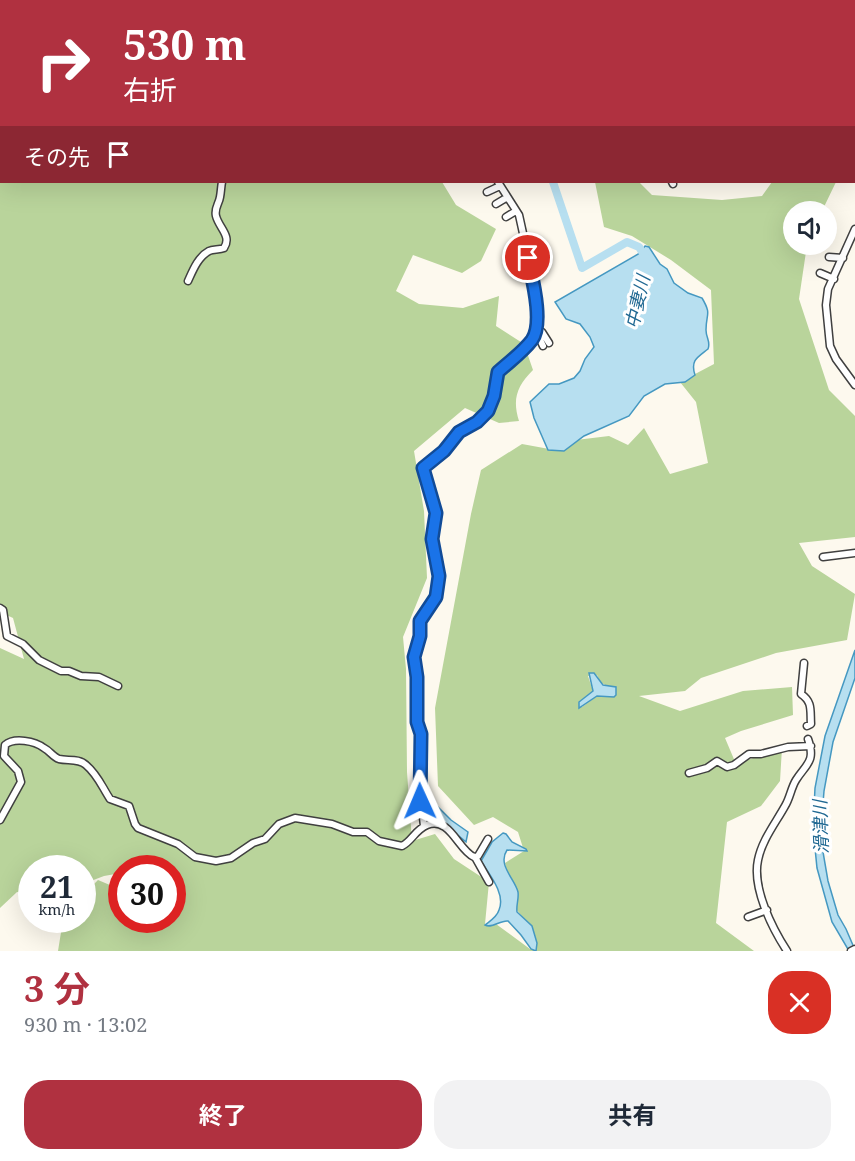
<!DOCTYPE html>
<html lang="ja">
<meta charset="utf-8">
<style>
:root{--surface:#fff;--page:#f2f2f3;--text:#1f2937;--muted:#747a83;--accent:#b03140}
body{margin:0;font-family:"Noto Serif","Noto Sans JP",serif;background:var(--page);color:var(--text);height:100vh;display:flex;flex-direction:column;font-size:22px;white-space:nowrap}
*{box-sizing:border-box;margin:0}
p{font-size:20px;color:var(--muted)}
.icon{flex:none;width:33px;height:33px;fill:none;stroke:currentColor;stroke-width:2;stroke-linecap:round;stroke-linejoin:round}
.map{position:relative;height:951px;overflow:hidden}
.side{display:flex;flex-direction:column;background:var(--surface);flex:1}
.side>*{flex:none}
.guide{position:absolute;left:0px;top:0px;width:855px;height:183px;box-shadow:0 6px 24px #0002;background:#b03140;color:#fff;overflow:hidden}
.buttons{position:absolute;left:783px;top:201px;display:grid;gap:12px}
.buttons a{display:grid;place-items:center;width:54px;height:54px;border-radius:50%;background:var(--surface);box-shadow:0 6px 24px #0002;font-size:30px}
.speed{position:absolute;left:18px;top:855px;display:flex;gap:12px;font-size:30px;font-weight:700;text-align:center}
.speed>*{display:grid;place-content:center;width:78px;height:78px;border-radius:50%;background:var(--surface);box-shadow:0 6px 24px #0002;line-height:1}
.speed small{font-size:15px;font-weight:400}
.speed .limit{border:9px solid #d22;background:#fff;color:#111}
.pin{position:absolute;display:grid;place-items:center;width:51px;height:51px;color:#fff;margin:-26px;border:3px solid #fff;border-radius:50%;box-shadow:0 2px 6px #0007}
.me{position:absolute;width:66px;margin:-33px;rotate:359deg;stroke-linejoin:round;filter:drop-shadow(0 0 4px #0008)}
.turn{display:flex;align-items:center;gap:21px;height:126px;padding:0 24px;font-size:27px}
.turn .icon{width:78px;height:78px;stroke-width:2.5}
.turn b{display:block;font-size:42px;line-height:51px}
.then{display:flex;align-items:center;height:57px;padding:0 24px;background:#0003;gap:12px;font-size:22px}
.round{display:grid;place-items:center;flex:none;width:63px;height:63px;border-radius:24px;background:var(--page)}
.summary{display:flex;align-items:center;justify-content:space-between;height:102px;padding:0 24px}
h1{font-size:36px;font-weight:700;line-height:45px;color:var(--accent)}
.action{display:flex;gap:12px;margin-top:auto;padding:12px 24px}
.action a{flex:1;height:69px;border-radius:24px;background:var(--accent);color:#fff;font-size:24px;font-weight:700;line-height:69px;text-align:center}
.action a+a{background:var(--page);color:var(--text)}
.map>svg:first-child{display:block}
.forest{fill:#b9d49b;fill-rule:evenodd}
.water{fill:#b7dff0;stroke:#4598c1;stroke-width:1.5}
.lines{fill:none;stroke-linecap:round;stroke-linejoin:round}
.river{stroke:#b7dff0;stroke-width:8}
.minor-casing{stroke:#404040;stroke-width:9}
.major-casing{stroke:#1e1e1e;stroke-width:10}
.minor{stroke:#fff;stroke-width:6}
.major{stroke:#ecc56f;stroke-width:8}
.route-casing{stroke:#114b97;stroke-width:15}
.route{stroke:#1a73e8;stroke-width:10}
.labels{text-anchor:middle;stroke-width:6;stroke-linejoin:round;paint-order:stroke}
.water-label{font-size:18px;font-style:italic;fill:#216993;stroke:#fff}
</style>
<div class="map">
<svg width="855" height="951" viewBox="0 0 855 951">
<rect width="100%" height="100%" fill="#fdf9ee"/>
<path class="forest" d="M0,0H112L2,2V182H442L456,205L496,229L481,261L462,273L413,255L396,291L419,304L463,308L499,296L496,326L524,344L533,370C517,386 512,399 519,421L499,423L465,408L414,451L424,511L427,578L403,637L406,669L407,772L412,841L435,834L454,859L489,882L485,924H496L530,949L533,930L516,909L505,863L524,851L518,832L493,817L474,825L438,786L435,708L471,514L481,470L522,444L560,451L576,440L609,436L628,445L644,428L670,474L708,463L696,402L680,382L714,364L711,290L671,260L632,236L604,227L595,182H639L652,195L722,200L762,196L772,182H836L822,211L794,212V244L807,245L799,299L829,390L855,416V537L799,543L812,566L855,594L847,640L776,653L701,678L685,691L639,696L680,711L743,691L792,687L793,715L741,731L725,738L736,764L782,748L780,781L761,806L727,822L716,923L754,951H58L63,920H82L83,895L98,880L117,888L121,882L122,920H172V868H122L121,873L104,876L83,884L82,868H32L31,894L17,892L0,908V648L24,659L13,618L0,612ZM597,675L600,682L616,691V695L610,697L597,696L582,707L579,702L593,691L588,676Z
M162,0H510L509,2Z"/>
<path class="water" d="M645,246L649,247L660,264L667,269L674,283L688,293L702,298C712,315 706,313 706,330C706,338 711,342 708,349C698,357 690,360 695,375L685,382L665,384L644,396L629,416L584,436L564,451L548,450L534,418L530,402L549,384H559L574,378L580,371L585,359L594,347L590,337L580,324L566,319L555,302L640,253Z
M855,650V678L833,742L824,791L822,816L823,852L828,881L838,915L846,929L855,950L849,951L832,922L817,868L813,828L815,788L825,736Z
M589,673H594L603,685L616,687V695L614,697L597,696L579,708V702L593,691Z
M434,803L451,820L468,832L466,842C452,831 445,822 427,821L425,810Z
M503,833L506,834L512,842L526,849L527,851L507,850C497,865 515,879 518,892C519,899 516,905 517,912L532,926L537,943L536,951L531,949L521,935L508,921C500,920 492,929 485,925C490,921 497,917 499,910C506,894 489,874 481,861L492,842Z"/>
<g class="lines">
<path class="river" d="M530,2L532,0
M553,182L582,268L627,242L639,247L646,258"/>
<defs>
<path id="minor" d="M54,0L61,2
M219,0L220,2
M553,0L554,2
M640,0V2
M719,0V2
M525,2L526,0
M684,2L689,0
M745,2L749,0
M854,44H855
M855,55V65
M854,152H855
M672,182L673,184
M487,192L500,186
M496,204L506,198
M506,217L516,211
M855,229L828,289L826,305L830,346L836,359L855,385
M829,257L843,258
M820,273L834,279
M188,281C193,270 198,257 209,251C213,249 219,250 224,248C232,236 219,228 216,216C214,208 219,204 220,197C221,192 221,187 222,182
M536,329L542,332L549,343
M536,331L543,346
M823,557L855,553
M0,608L3,610L7,636L23,644L39,660L61,671H69L81,676L99,677L118,686
M804,663L801,694C813,702 810,711 811,724L807,726
M689,773L707,768L717,761L727,767L734,765L749,754H761L788,747L811,746
M0,820L21,782L18,771L4,756L5,745C14,737 35,741 44,748C50,751 53,757 59,759C68,761 79,758 86,765C98,775 102,787 110,799L129,806L135,824L138,828L178,844L195,857L216,861L231,858L253,843L265,839L279,824L295,818L332,824L353,832H367L379,841L402,846C412,841 415,830 427,825C450,816 458,850 474,857L478,856L488,839
M424,826L421,801V734L417,722V677L414,657L420,636V621L436,597L439,576L432,539L436,513L423,472V468L444,451L459,432L476,422L488,411L493,400L498,372L519,355L533,337L537,327L535,288L519,215L498,182
M475,857L489,882
M748,917L767,910
M787,951C772,928 752,888 758,860C762,840 775,824 785,806C790,798 791,788 796,780C806,764 816,762 808,739
M851,951L855,949"/>
<path id="major" d="M793,0V2
M854,109L855,111"/>
</defs>
<use href="#minor" class="minor-casing"/>
<use href="#major" class="major-casing"/>
<use href="#minor" class="minor"/>
<use href="#major" class="major"/>
</g>
<g class="lines">
<defs>
<path id="route" d="M420,801L421,734L417,722V677L414,657L420,636V621L436,597L439,576L432,539L436,513L423,468L444,451L459,432L477,422L488,411L494,396L498,372C510,361 522,353 532,340C544,323 532,278 528,258"/>
</defs>
<use href="#route" class="route-casing"/>
<use href="#route" class="route"/>
</g>
<g class="labels">
<g class="water-label">
<text transform="translate(638 302) rotate(-77)" y="6">中妻川</text>
<text transform="translate(821 827) rotate(-92)" y="6">滑津川</text>
</g>
</g>
</svg>
<div class="buttons">
<a><svg class="icon" aria-label="sound" viewBox="0 0 24 24"><path d="M4 9h4l5-4v14l-5-4H4zM17 9q2 3 0 6"/></svg></a>
</div>
<div class="speed"><div>21<small>km/h</small></div><div class="limit">30</div></div>
<div class="pin" style="left:528px;top:258px;background:#d93025"><svg class="icon" aria-label="arrive" viewBox="0 0 24 24"><path d="M6 21V4h12l-3 4 3 4H6"/></svg></div>
<svg class="me" style="left:420px;top:801px" viewBox="-20 -20 40 40"><path d="M0-17L14 15 0 8-14 15z" fill="#1a73e8" stroke="#fff" stroke-width="4"/></svg>
<div class="guide">
<div class="turn"><svg class="icon" aria-label="right" viewBox="0 0 24 24"><path d="M7 20v-9h11M14 6l5 5-5 5"/></svg><div><b>530 m</b>右折</div></div>
<div class="then">その先<svg class="icon" aria-label="arrive" viewBox="0 0 24 24"><path d="M6 21V4h12l-3 4 3 4H6"/></svg></div>
</div>
</div>
<section class="side">
<div class="summary"><div><h1>3 分</h1><p>930 m · 13:02</p></div><a class="round" style="background:#d93025;color:#fff"><svg class="icon" aria-label="close" viewBox="0 0 24 24"><path d="M6 6l12 12M18 6L6 18"/></svg></a></div>
<div class="action"><a>終了</a><a>共有</a></div>
</section>
